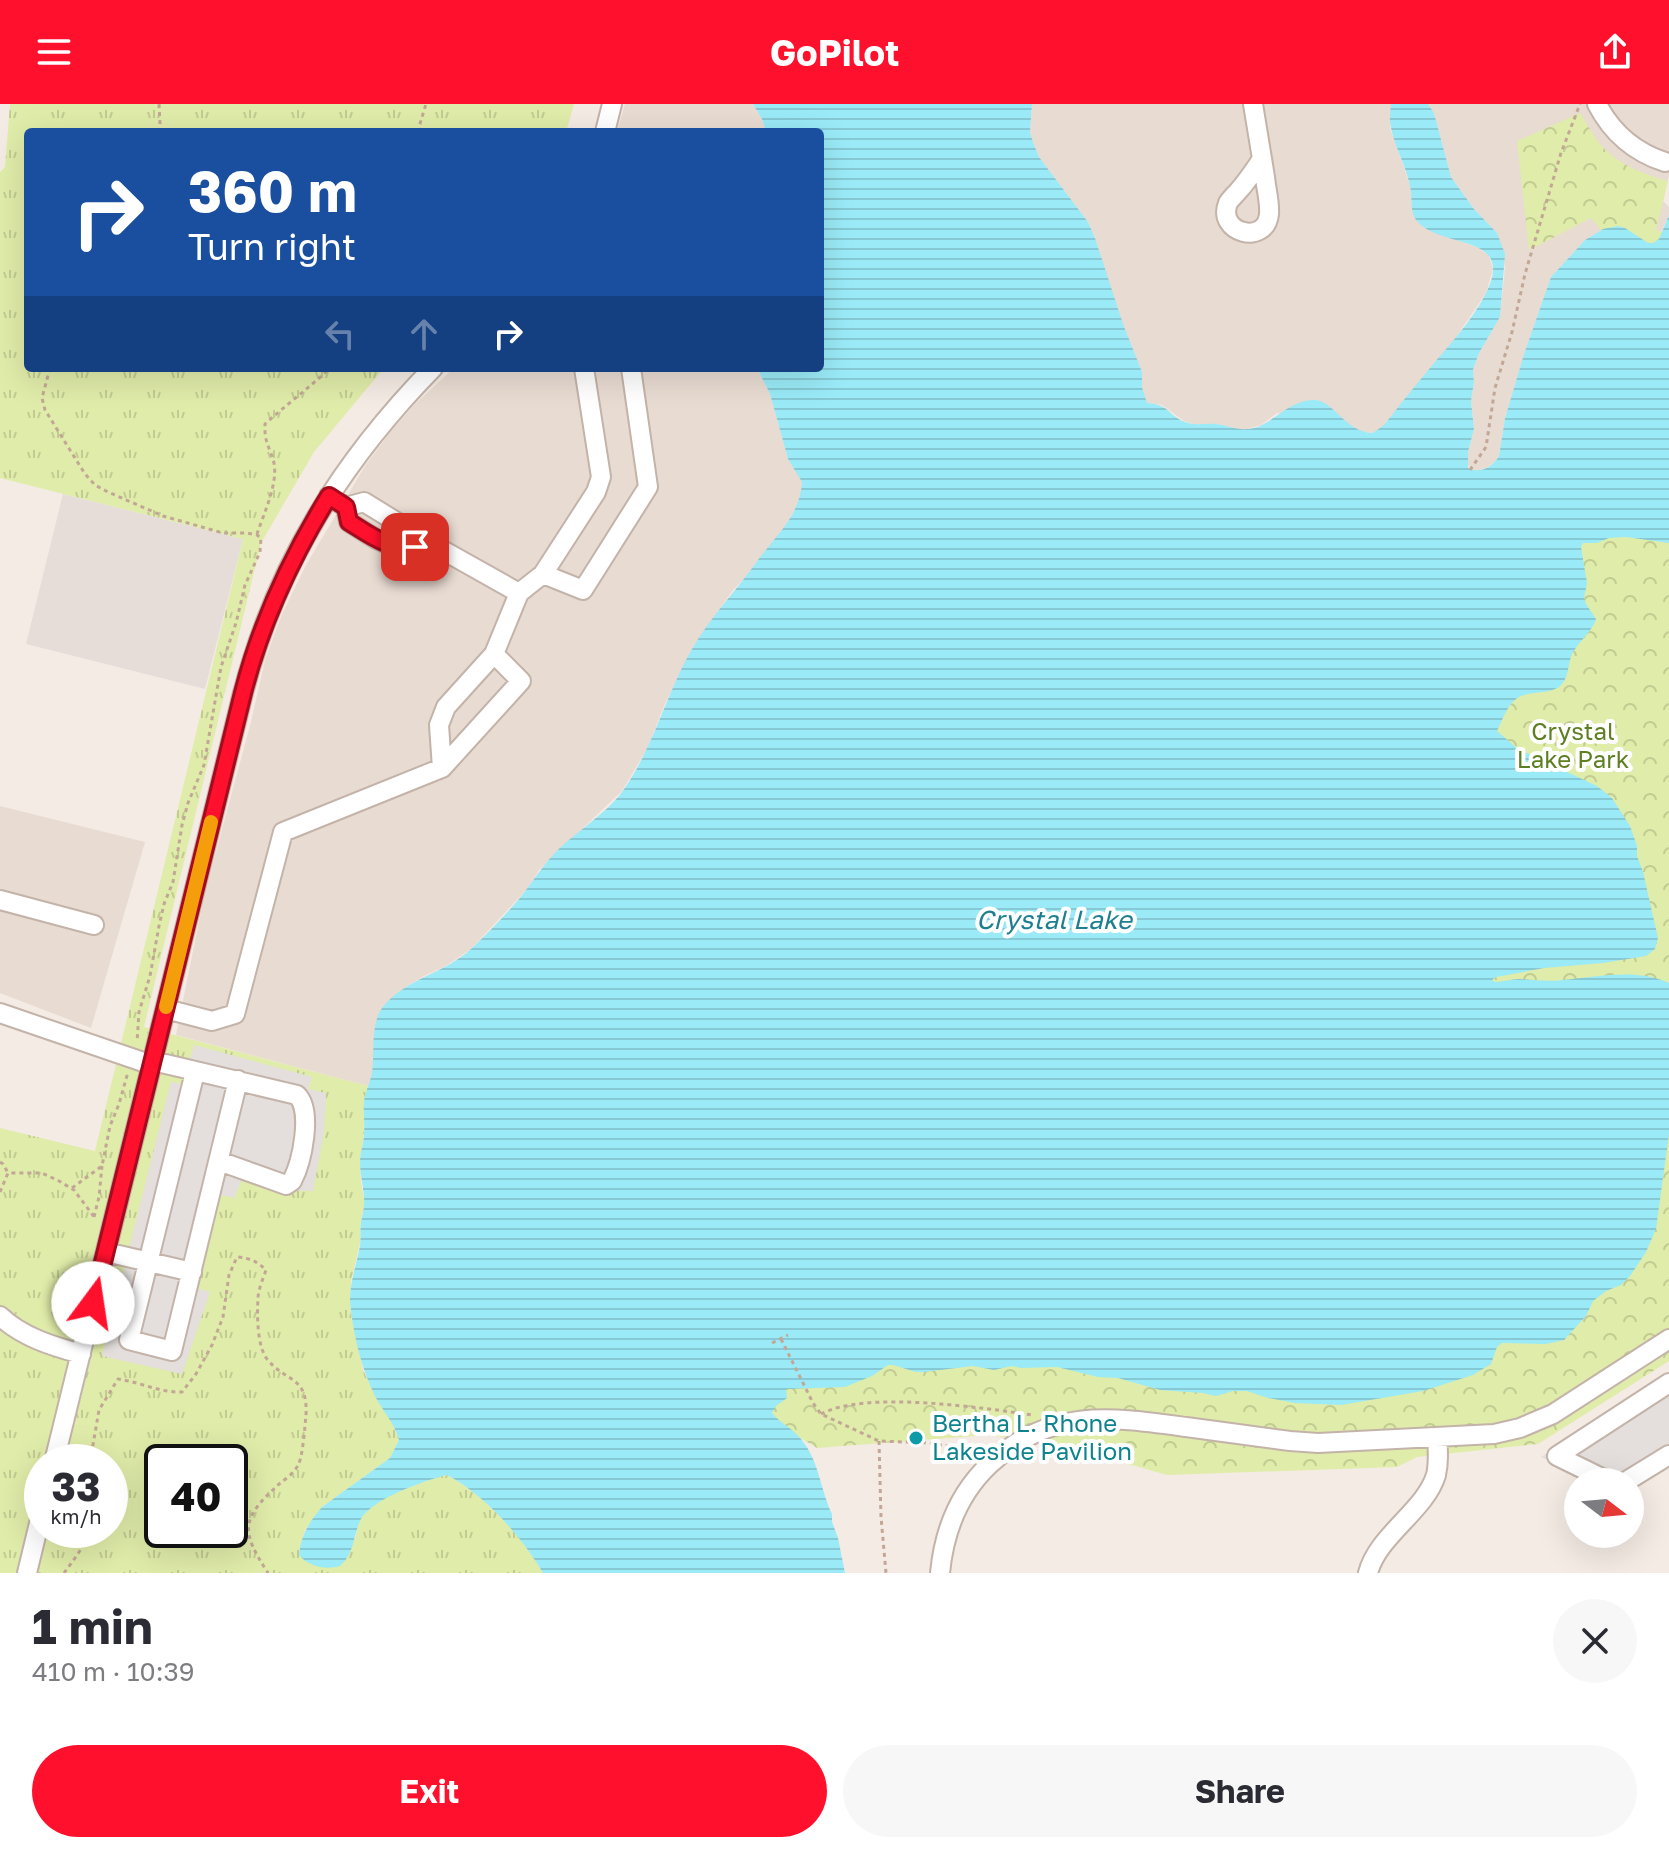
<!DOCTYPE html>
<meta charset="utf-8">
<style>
:root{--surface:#fff;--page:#f7f7f7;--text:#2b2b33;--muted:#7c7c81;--accent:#ff102c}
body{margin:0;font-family:"Golos Text",sans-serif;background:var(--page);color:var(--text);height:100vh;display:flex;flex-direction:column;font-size:30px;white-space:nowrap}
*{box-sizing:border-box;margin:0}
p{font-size:26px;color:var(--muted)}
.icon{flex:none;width:44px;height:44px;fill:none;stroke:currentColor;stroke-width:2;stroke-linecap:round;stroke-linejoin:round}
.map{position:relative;height:1469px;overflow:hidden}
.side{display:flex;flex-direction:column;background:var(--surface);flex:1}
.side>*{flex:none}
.banner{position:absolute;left:24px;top:24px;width:800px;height:244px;border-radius:8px;box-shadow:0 8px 32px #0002;background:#1a4fa0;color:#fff;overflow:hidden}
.needle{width:52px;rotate:106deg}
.controls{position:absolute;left:1564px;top:1364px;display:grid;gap:16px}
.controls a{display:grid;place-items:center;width:80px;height:80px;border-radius:50%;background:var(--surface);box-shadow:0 8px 32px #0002;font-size:40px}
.speed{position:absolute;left:24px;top:1340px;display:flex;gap:16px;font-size:40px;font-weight:700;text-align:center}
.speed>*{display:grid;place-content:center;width:104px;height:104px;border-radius:50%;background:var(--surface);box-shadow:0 8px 32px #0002;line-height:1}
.speed small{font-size:20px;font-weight:400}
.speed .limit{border:4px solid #111;border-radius:12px;background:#fff;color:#111}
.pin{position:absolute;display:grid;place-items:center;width:68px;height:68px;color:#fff;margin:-34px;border-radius:16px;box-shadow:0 4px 12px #0006}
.me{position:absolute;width:88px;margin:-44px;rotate:14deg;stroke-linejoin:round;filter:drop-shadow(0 0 6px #0008)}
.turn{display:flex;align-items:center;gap:28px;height:168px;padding:0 32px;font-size:36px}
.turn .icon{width:104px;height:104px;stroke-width:2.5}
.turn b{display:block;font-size:56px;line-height:68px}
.lanes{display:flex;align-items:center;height:76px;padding:0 32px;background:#0003;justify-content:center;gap:40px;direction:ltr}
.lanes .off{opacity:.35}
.round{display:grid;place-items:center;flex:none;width:84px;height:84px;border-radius:42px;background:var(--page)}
.overview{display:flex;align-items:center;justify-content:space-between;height:136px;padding:0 32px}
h1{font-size:48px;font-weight:700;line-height:60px}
.button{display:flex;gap:16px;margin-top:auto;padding:16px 32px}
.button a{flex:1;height:92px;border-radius:48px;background:var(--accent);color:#fff;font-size:32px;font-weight:700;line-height:92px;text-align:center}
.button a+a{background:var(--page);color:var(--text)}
header{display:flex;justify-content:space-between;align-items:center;height:104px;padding:0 32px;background:var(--accent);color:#fff;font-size:36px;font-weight:700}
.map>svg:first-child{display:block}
.residential{fill:#e8dbd2}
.industrial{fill:#e6ddd9}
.grass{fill:url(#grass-tufts);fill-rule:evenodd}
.forest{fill:url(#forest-crowns)}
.parking{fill:#e4dfdd}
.water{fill:url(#water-rules)}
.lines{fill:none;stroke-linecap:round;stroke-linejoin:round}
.minor-casing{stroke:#c3b3a9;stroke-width:22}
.path{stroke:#c3a796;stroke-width:3;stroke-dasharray:4 4;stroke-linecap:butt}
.minor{stroke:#fff;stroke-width:18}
.route-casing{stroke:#a60a1d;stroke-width:20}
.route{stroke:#ff102c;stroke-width:14}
.slow{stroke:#f59e0b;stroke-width:14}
.culture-dot{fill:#0f9aa8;stroke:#fff;stroke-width:3}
.labels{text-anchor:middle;stroke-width:8;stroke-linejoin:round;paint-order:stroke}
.park-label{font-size:24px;fill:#5d7e21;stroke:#fff}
.culture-label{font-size:24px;fill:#0d838f;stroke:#fff;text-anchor:start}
.water-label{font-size:26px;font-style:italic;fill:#1e7f91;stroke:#fff}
</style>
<header><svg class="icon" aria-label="menu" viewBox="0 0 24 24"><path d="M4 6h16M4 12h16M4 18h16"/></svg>GoPilot<svg class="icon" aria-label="share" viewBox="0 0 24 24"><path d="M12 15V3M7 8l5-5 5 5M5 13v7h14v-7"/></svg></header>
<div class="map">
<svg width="1669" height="1469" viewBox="0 0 1669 1469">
<defs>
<pattern id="grass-tufts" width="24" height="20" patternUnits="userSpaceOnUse" patternTransform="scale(2)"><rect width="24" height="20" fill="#e0eca9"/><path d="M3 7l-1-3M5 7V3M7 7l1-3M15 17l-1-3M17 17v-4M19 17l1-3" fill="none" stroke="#c2cb92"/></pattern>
<pattern id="forest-crowns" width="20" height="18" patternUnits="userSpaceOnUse" patternTransform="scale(2)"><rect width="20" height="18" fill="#e0eca9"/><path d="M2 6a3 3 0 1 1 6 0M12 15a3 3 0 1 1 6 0" fill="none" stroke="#c2cb92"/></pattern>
<pattern id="water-rules" width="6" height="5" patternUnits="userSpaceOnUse" patternTransform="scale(2)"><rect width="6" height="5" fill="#9aeaf7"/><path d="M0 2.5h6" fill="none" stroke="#86c9d4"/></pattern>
</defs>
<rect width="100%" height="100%" fill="#f4ebe4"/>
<path class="residential" d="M625,0H753L762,15L766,28H617Z
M1032,0H1391L1390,24L1411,84L1412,102L1425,124L1479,144L1489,152L1493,165L1486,189L1452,239L1379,327L1373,329L1359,327L1341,315L1277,309L1261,321L1243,326L1218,320H1193L1184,317L1162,301L1147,299L1142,283V268L1122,220L1095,134L1088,118L1039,53L1033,38L1030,28Z
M1428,0H1669V71L1663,97L1669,103V111L1658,135L1603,125L1585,136L1551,173L1524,250L1505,314L1499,352L1497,356L1488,363L1479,366H1470L1467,359L1468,348L1474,325L1471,297L1474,278L1473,267L1479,249L1500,213L1505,163L1497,129L1474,105L1451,73L1434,9Z
M454,264H757L770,290L788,355L801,373L802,378V388L799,398L781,430L755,460L750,469L733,486L693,543L664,602L647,645L622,687L539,766L528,784L471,845L444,863L426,871L405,883L368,982L176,931L205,788L251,618L265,556L282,510L306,461L365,362L392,326L416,299Z
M0,702L145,738L91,924L0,889Z"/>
<path class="industrial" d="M63,390L243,435L205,585L26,540Z"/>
<path class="grass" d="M10,0H574L566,28H28V264H384L314,348L261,439L144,923L368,982L364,998V1029L360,1058L361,1079L365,1099L361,1116L360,1139L351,1178L350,1204L363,1266L377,1295L390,1313L399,1336L390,1354L322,1403L305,1426L299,1447L355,1435C357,1426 358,1417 364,1410C378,1393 425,1376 447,1371C484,1390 523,1433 543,1469H0V1024L95,1047L243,435L0,374V68L5,63ZM42,1358H110V1426H42ZM162,1358H230V1426H162Z"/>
<path class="forest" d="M1580,9C1587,19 1593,32 1601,41C1617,60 1645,71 1668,77L1656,126L1669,130V916L1470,889L1487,699L1484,583L1644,178L1591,114L1529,146L1517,37Z
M1669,984V1257L1538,1340L1417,1353L1397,1363L1167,1371L1062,1341L988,1331L817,1344L756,1307L778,1277Z"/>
<path class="parking" d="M194,941L312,973L308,985L326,989L324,1028L313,1087H298L245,1068L234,1094L220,1091L193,1183L210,1188L182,1270L102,1252L171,978L183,980Z
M1669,1270V1360L1630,1388V1378H1593L1541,1353Z"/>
<path class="water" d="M753,0H1032L1030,28L1033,38L1039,53L1088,118L1095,134L1123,220L1142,268V283L1147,299C1171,301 1167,311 1185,318C1195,322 1206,319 1216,320C1227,321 1236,326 1247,325C1271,324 1287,295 1315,296C1334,297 1345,328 1373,329L1384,321C1399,302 1414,283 1430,264C1449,241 1471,218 1485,191C1518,128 1441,146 1417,117C1409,108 1413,93 1410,82C1406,62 1395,44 1391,24C1389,16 1390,8 1391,0H1428L1434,9L1451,73L1474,105L1497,129L1505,150L1500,213L1479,249L1473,266L1474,278L1471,297L1474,325L1468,348V364C1479,370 1493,363 1499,352L1505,314L1524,250L1551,173L1585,136L1603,125L1618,122L1625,124L1648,139H1653L1659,135L1669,111V439L1626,433L1609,434L1597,439H1583L1581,443L1587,479L1584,494L1586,500L1596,515L1594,520C1588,531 1578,539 1572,550C1568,559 1569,572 1562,580C1552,592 1530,585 1516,595C1507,602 1502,617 1497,627L1518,645L1597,682L1612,694L1630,722L1637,742V752L1643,768L1658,834L1655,845L1646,852L1603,859L1544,864L1496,873L1492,876L1495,878C1503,878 1511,875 1519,875C1534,876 1548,878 1563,876C1598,873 1636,864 1669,879V1030L1656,1125L1646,1148L1630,1172L1621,1181L1606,1187L1593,1197L1586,1212L1564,1236L1546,1240L1502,1239L1497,1243L1491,1260L1473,1271L1423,1287L1341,1301L1295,1299L1268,1294L1247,1287H1233L1216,1292L1203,1289L1160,1286L1118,1274L1098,1273L1057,1263L1021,1264L1012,1262L994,1266L973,1262L924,1268H916L893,1261H888L872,1272L845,1283L786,1285L787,1294L776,1302L772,1309C781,1320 796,1326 804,1339C819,1359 821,1387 832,1410V1418L838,1434L845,1469H543C523,1434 484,1390 447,1371C426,1376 368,1396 360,1417C353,1433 354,1450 340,1462C326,1466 309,1463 299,1451C301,1431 309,1418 322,1403L390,1354L399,1336C394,1318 384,1309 376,1294C362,1266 355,1238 351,1207C347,1185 356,1164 360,1142C361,1134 360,1126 361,1118C362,1112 364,1106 364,1100C365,1089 360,1072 360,1058C360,1048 364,1039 364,1029C365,1019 363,1008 364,998C365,988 370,979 372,969C375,950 370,921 382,904C405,874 445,870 472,844C491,826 513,804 529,782C537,771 545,759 555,749C575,728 605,711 622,688C656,641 668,580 700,532C717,506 738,484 755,460C774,433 800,413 802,378L788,355L770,290L757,264H820V28H766L762,15Z"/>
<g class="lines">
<defs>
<path id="minor" d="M1253,0C1257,24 1261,49 1265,73C1266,85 1270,98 1269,110C1266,142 1216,129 1228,99C1231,94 1236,90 1240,85C1248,76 1255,65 1262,55
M1597,0C1612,29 1634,48 1665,58
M605,28L612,0
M329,392L346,403L349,418L376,435L392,442L439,444L364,398L346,403
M439,444L519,489
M543,470L596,388L601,373L584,264
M442,664L439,621L446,603L494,550
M0,796L94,821
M166,905L212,917L235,910L283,728L442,664L521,577L494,550L519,489L543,470L583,486L648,383L631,264
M0,909L152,961
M153,957L297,991C313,1007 302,1058 292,1077L286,1081L219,1057
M195,968L129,1236L172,1247L238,976
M106,1148L192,1168
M0,1212C22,1233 52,1242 81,1250
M54,1358L243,589C276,462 341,358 433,264
M1610,1378L1557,1352L1669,1279
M1625,1378L1669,1351
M27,1469L42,1407
M940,1469C944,1427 959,1389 990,1360C1050,1303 1112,1313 1186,1323C1221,1328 1255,1332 1290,1337L1318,1339L1494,1330L1520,1324L1553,1310L1669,1235
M1368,1469C1378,1431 1425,1407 1436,1371C1439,1358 1438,1346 1437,1333"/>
</defs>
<use href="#minor" class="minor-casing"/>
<path class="path" d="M159,28L160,20L159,0
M420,28L419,23L426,0
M50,264L42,294L45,306L85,370L95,381L108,388L163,412L223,429H247L257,431L261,434L260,448L245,481L236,519L221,563L204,661L188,699L182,721L173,778L164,800L159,822L150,872L139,908L137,938
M1470,366L1486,343L1495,284L1512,228L1525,170L1561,49L1580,0
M257,430C264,409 278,380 274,359C270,343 264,339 265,320C286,301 309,284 330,264
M0,1058L3,1060L8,1069
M72,1084L102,1062L110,1022L119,1000L128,968
M0,1088L8,1069H42L59,1077L74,1086L95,1114
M94,1113L99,1093L102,1062
M781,1235L813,1299L821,1310L879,1337L929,1339L949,1342L968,1357
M772,1239L788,1231
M821,1310C865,1286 982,1304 1033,1311
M879,1337L881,1413L886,1469
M90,1358L99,1306L118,1275C140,1278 160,1289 182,1288L196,1270L212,1241L223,1213L229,1171L237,1153C249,1154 257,1157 266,1166C263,1175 258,1186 258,1195C257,1211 257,1242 267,1255C286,1279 308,1271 306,1311C305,1321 303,1350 299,1359C296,1368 285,1375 278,1381C240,1416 241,1427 268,1469
M64,1469L78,1450L89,1430V1426"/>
<use href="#minor" class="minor"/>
</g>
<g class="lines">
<defs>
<path id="route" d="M93,1199L243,589C261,518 291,454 329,392L346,403L349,418C376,435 383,442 415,443"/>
</defs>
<use href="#route" class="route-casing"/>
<use href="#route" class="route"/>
<path class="slow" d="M166,903L211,718"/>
</g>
<circle class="culture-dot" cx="916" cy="1334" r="8"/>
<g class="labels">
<g class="park-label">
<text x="1573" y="636">Crystal<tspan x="1573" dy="28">Lake Park</tspan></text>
</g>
<g class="culture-label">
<text x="932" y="1328">Bertha L. Rhone<tspan x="932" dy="28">Lakeside Pavilion</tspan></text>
</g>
<g class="water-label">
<text x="1054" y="825">Crystal Lake</text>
</g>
</g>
</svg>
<div class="controls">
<a><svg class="needle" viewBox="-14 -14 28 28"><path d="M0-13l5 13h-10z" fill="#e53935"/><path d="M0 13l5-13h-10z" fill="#7c7c81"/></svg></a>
</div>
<div class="speed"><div>33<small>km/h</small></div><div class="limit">40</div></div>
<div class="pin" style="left:415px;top:443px;background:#d93025"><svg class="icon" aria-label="arrive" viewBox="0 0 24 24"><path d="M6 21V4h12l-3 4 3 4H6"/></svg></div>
<svg class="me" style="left:93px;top:1199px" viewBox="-20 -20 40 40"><circle r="19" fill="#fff"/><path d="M0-13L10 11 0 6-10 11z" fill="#ff102c"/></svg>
<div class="banner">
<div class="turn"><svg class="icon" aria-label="right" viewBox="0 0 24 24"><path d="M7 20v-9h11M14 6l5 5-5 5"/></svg><div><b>360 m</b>Turn right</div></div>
<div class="lanes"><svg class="icon off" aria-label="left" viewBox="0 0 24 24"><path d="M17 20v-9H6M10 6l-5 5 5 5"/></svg><svg class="icon off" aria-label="ahead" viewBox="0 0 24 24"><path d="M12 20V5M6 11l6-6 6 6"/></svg><svg class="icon" aria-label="right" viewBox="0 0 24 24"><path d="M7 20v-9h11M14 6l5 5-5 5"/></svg></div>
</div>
</div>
<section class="side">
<div class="overview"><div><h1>1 min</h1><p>410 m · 10:39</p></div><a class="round"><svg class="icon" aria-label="close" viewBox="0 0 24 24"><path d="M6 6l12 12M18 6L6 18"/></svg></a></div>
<div class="button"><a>Exit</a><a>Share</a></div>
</section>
